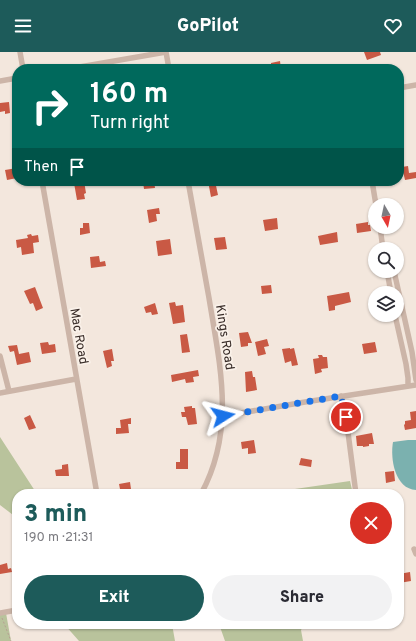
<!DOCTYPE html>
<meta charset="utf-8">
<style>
:root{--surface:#fff;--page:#f2f2f3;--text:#2b2b33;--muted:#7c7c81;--accent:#1d5b5a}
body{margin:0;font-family:Overpass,sans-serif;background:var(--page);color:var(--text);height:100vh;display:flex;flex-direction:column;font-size:15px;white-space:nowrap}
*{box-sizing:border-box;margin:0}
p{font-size:13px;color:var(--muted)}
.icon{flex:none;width:22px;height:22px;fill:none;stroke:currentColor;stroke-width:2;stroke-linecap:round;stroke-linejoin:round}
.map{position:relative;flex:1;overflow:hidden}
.details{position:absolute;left:12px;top:437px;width:392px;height:140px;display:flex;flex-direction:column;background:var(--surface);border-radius:16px;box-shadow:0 1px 3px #0004}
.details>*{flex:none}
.top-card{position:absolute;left:12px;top:12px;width:392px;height:122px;border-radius:16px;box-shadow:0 1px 3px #0004;background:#00695c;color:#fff;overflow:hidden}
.needle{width:26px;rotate:171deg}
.controls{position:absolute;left:368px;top:146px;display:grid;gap:8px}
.controls a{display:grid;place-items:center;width:36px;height:36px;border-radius:50%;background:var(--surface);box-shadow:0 1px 3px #0004;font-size:20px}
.pin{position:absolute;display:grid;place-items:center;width:34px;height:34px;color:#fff;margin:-17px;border:2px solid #fff;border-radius:50%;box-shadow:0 1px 4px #0007}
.me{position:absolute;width:44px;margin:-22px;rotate:81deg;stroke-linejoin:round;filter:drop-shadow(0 0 3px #0008)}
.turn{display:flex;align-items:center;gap:14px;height:84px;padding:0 12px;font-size:18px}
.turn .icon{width:52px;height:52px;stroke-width:2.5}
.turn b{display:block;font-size:28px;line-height:34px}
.then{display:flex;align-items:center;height:38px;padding:0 12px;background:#0003;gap:8px;font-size:15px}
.round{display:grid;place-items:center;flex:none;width:42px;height:42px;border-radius:21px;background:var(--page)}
.summary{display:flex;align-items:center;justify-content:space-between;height:68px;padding:0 12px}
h1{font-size:24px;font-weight:800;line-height:30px;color:var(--accent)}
.cta{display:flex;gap:8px;margin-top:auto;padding:8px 12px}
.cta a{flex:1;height:46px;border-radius:24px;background:var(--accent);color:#fff;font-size:16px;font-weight:800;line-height:46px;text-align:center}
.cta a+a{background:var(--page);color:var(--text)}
header{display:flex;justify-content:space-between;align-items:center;height:52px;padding:0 12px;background:var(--accent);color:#fff;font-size:18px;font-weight:800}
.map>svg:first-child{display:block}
.green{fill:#b9c39c}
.water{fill:#7bb1af}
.building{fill:#c95944}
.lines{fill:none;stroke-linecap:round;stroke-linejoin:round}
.path{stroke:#b79f92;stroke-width:1;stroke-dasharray:2 2;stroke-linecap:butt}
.minor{stroke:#ccb5a8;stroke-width:5.5}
.route{stroke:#1a73e8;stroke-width:7;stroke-dasharray:0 12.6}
.labels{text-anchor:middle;stroke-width:3.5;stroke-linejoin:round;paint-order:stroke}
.street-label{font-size:13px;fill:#382c28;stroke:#faf1e9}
</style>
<header><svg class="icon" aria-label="menu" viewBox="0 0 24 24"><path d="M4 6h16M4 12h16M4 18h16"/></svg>GoPilot<svg class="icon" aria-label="heart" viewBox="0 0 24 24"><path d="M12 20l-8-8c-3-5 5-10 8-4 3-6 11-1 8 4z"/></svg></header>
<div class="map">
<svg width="416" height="589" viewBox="0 0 416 589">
<rect width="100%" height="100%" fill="#f3e7dd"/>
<path class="green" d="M0,385L37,442H17V466L0,453Z
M350,429L353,442H285L288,438Z
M6,561L11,589H0V562Z
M64,572H172L175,589H79Z
M219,572H305L301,578L303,589H225Z"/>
<path class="water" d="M408,388H416V438C395,437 390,407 393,390Z"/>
<path class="building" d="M364,0H380L381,3L367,8Z
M280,9L281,17H260V15L271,13V11Z
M9,50L10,61L5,62V59L0,60V51Z
M408,114L409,121L416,120V126L405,128L402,115Z
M17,116V126L7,128L5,118Z
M84,129L86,141L84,142L85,147L77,148L74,131Z
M145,129H154L155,136L144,137L143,130Z
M208,129H215L218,143L211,145Z
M159,156L160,162H156L157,169L149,171L147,158Z
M277,166L278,177L265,179L263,168Z
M368,170V173H370L371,179L357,181L356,172Z
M83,171H89L90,181L80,183V176H83Z
M337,180L338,190L320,193L318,184Z
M31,182L32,184L38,183L39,190L33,191L34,201L22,203L21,195L17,196L16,188L28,186L27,183Z
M225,185L227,197L216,198L214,186Z
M170,187L172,202L158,204L156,189Z
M99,204L100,210L105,209L106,214L91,216L90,205Z
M271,233L272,241L262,242L261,234Z
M35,235L43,256L36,259L33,251L30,252L24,239Z
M349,240L351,250L335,254V258L329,259L327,244Z
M175,250L176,254L183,253L185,270L173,272L169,251Z
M155,251L158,262L152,263L151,260L146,261L144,255Z
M248,280L252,291H248V294L241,295L239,281Z
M187,282L190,300L182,301L180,283Z
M267,287L269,294L264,295L266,302L258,304L255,290Z
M48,290L49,293L55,292L56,300L42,302L40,291Z
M375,290L377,300L364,302L362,292Z
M17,293L19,302L29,300L31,310L17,313L14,299L10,300L8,294Z
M290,296V297L294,296L298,313L292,314L291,309L285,311L282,297Z
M112,297L114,309H111L112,314L107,316L103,299Z
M318,303H322L323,305H327L328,316L321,317L322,320L315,322L313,307L319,306Z
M198,318L199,324L193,325L194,330L186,331L185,327L172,330L171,323Z
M252,319L253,325H255L257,338L246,340L245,320Z
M192,354V356H195L197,372L188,373L186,365H182L181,360H185L184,355Z
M416,359V376L405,378L404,373L405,372V369L411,368L410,360Z
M30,363L36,376L29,378L24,366Z
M131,366V372H128L129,381L116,382V376H121L120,368Z
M372,381L374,392H369V394L363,395V394H357L356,384Z
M254,388L256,401L248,402V396L242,397L241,390Z
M180,397H188V417H176V410H180Z
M301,406L312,408L311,415L299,413Z
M68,412L69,424H56L55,418L62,417V413Z
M394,419L395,429L386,431L385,420Z
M130,430L131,437L128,438L129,442H121L119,432Z
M7,511L8,517L11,516L12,520L0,522V513Z
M410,520L411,529L399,531V522Z"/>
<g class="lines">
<path class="path" d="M2,566L11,589"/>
<path class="minor" d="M20,0L23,17
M166,0L169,17
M68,17L166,0
M0,29L17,26
M399,36L416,33
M42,129L97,442
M188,129C195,168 202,207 209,246C220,314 236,378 201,442
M372,129L376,153
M380,175L383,197
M387,219L391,241
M394,219L412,300L416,328
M395,263L406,312L408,326V334
M0,304L9,339
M0,341L76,327
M341,344L346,365L356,442
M223,364L305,350L416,333
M414,497L416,502
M0,561L17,558"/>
</g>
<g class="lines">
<path class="route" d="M223,364L341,344L346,365"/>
</g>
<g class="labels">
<g class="street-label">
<text transform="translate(80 284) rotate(80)" y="5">Mac Road</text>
<text transform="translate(226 285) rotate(81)" y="5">Kings Road</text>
</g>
</g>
</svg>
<div class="controls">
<a><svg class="needle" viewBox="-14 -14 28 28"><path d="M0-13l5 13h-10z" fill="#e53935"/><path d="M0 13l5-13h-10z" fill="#7c7c81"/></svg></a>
<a><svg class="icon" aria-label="search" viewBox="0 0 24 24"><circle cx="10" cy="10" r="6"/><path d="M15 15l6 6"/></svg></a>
<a><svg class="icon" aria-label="layers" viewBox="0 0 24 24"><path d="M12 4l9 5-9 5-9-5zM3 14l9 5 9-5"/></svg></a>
</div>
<div class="pin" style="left:346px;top:365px;background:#d93025"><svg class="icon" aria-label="arrive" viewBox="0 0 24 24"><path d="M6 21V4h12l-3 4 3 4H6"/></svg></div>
<svg class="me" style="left:223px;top:364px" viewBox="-20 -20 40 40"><path d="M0-17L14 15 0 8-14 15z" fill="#1a73e8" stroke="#fff" stroke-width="4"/></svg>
<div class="top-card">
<div class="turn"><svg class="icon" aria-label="right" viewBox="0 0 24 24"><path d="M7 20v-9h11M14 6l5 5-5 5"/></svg><div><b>160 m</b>Turn right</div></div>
<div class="then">Then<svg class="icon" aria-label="arrive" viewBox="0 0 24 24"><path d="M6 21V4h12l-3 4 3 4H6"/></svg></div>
</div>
<section class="details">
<div class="summary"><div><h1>3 min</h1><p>190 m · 21:31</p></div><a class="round" style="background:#d93025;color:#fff"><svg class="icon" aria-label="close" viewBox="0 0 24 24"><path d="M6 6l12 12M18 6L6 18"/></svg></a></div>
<div class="cta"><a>Exit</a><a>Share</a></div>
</section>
</div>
